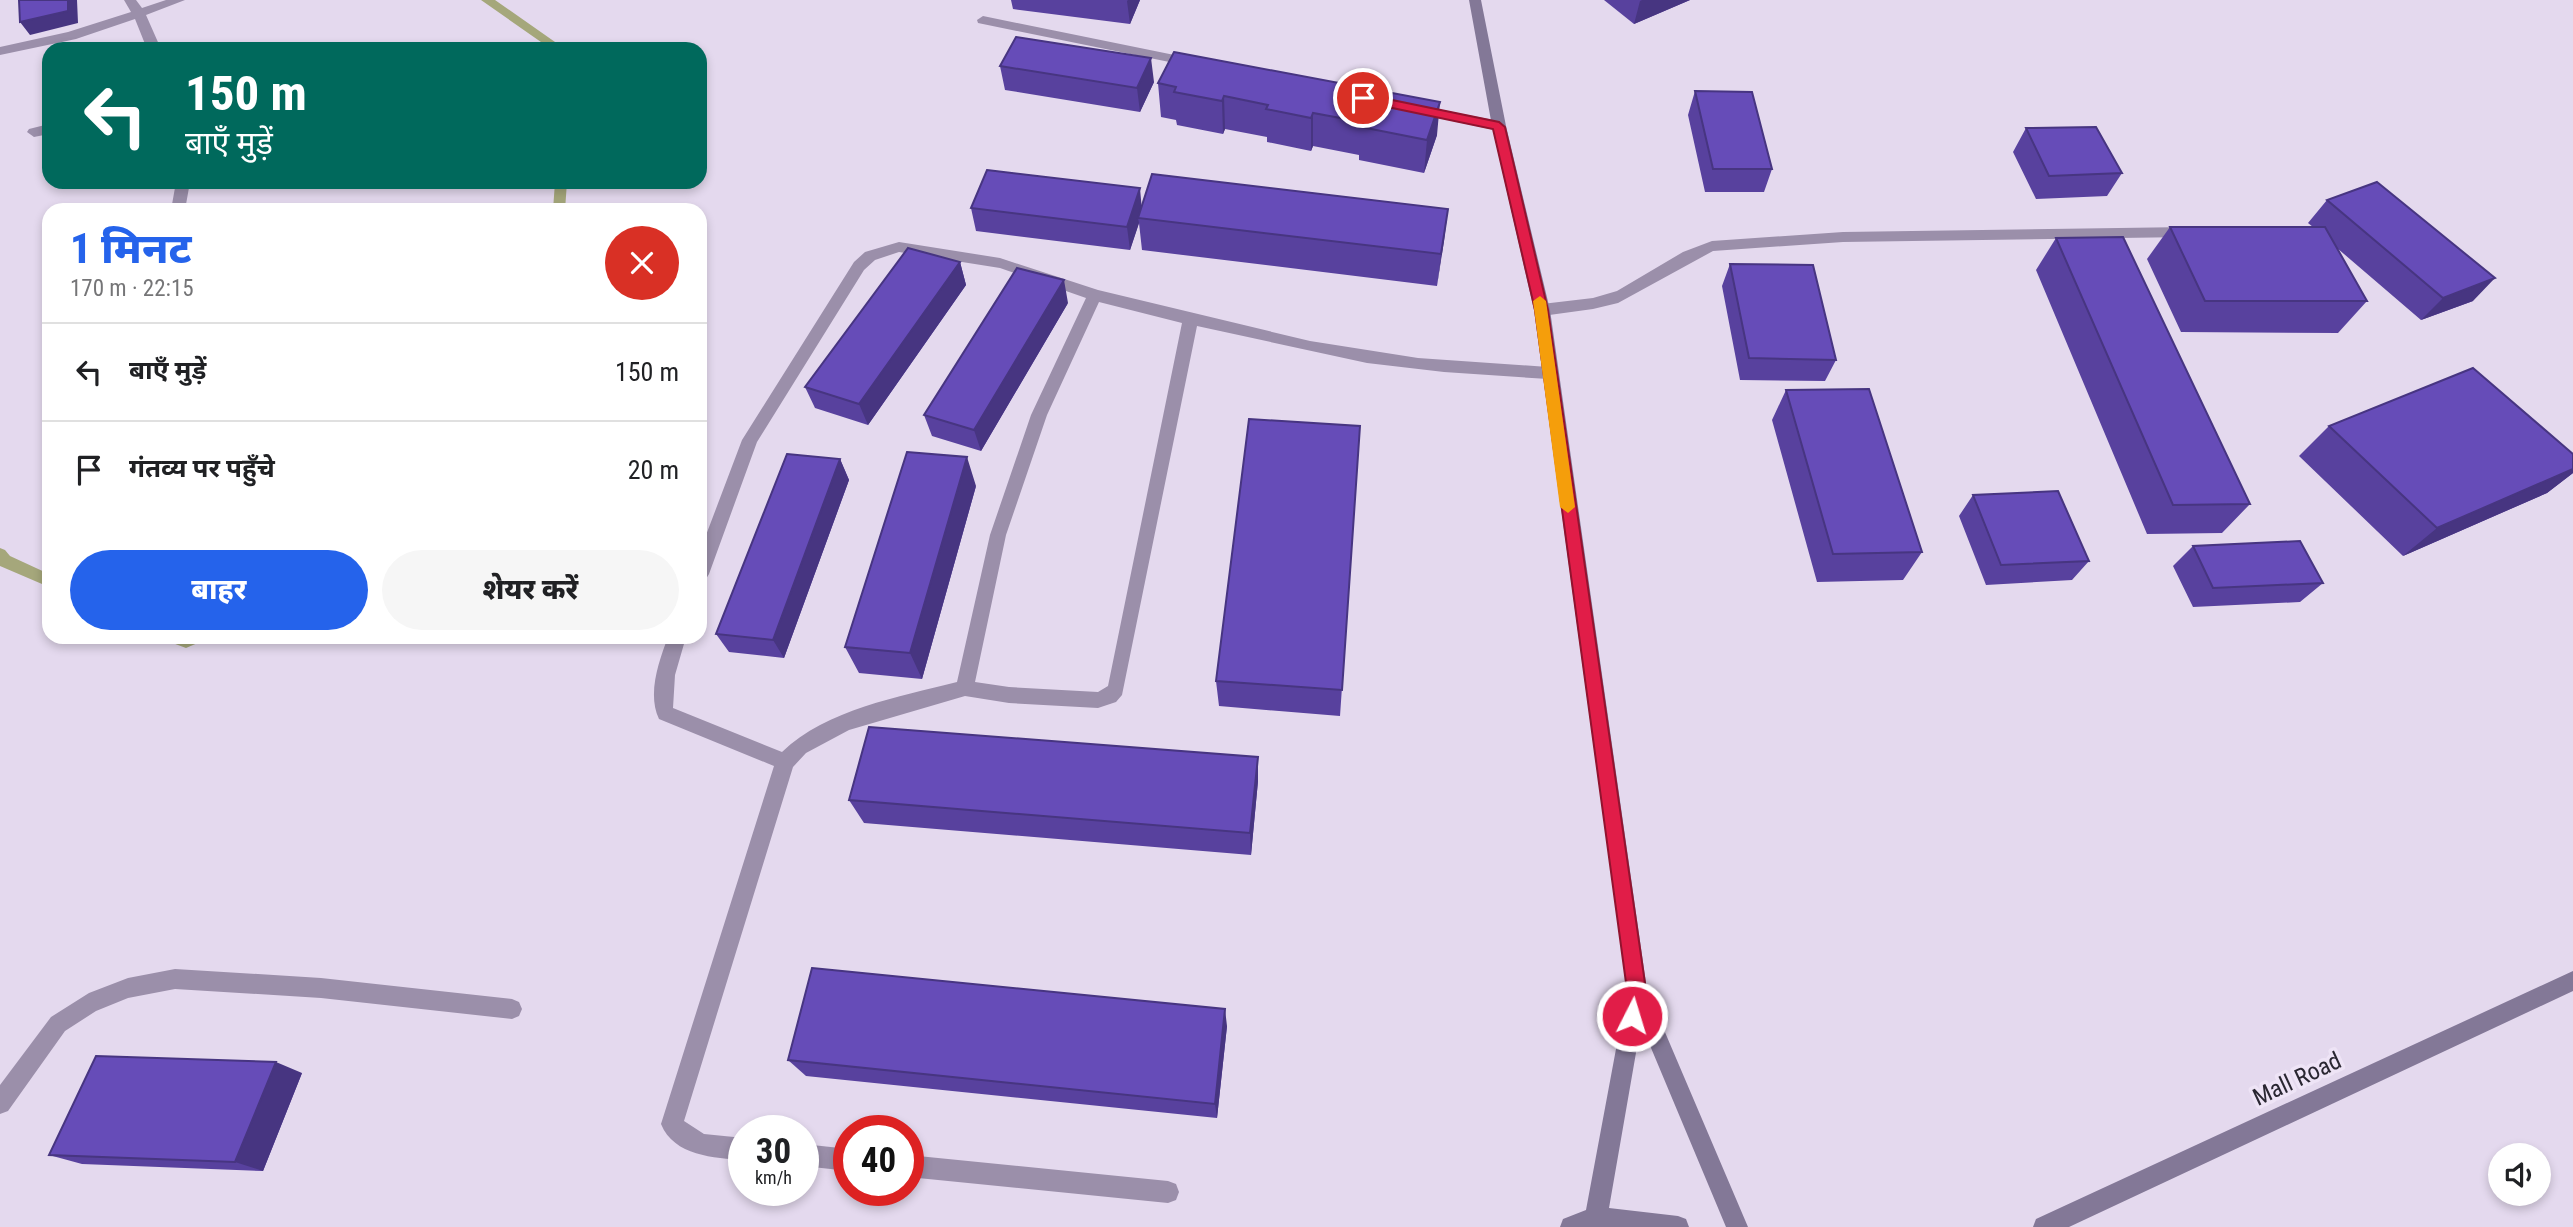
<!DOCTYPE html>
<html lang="hi">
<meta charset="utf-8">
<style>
:root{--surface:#fff;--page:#f6f6f6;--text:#202124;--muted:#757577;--line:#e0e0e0;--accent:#2563eb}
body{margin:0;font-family:"Roboto Condensed","Noto Sans Devanagari",sans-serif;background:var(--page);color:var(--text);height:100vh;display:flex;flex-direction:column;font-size:26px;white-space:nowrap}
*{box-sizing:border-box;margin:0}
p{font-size:23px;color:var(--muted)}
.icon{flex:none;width:38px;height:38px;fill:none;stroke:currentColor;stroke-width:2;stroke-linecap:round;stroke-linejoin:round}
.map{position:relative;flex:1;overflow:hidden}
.panel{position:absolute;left:42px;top:203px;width:665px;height:441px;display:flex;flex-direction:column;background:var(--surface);border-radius:21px;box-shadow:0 4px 10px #0003}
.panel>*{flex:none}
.banner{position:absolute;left:42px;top:42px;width:665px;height:147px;border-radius:21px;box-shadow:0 4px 10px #0003;background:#00695c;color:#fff;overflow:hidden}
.buttons{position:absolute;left:2488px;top:1143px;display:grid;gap:14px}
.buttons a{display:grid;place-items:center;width:63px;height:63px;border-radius:50%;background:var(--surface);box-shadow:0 4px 10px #0003;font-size:35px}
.speed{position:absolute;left:728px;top:1115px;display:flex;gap:14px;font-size:35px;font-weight:700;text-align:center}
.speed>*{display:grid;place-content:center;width:91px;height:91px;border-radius:50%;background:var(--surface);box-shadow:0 4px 10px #0003;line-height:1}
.speed small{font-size:18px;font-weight:400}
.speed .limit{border:10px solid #d22;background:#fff;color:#111}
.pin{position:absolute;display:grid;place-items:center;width:60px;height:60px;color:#fff;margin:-30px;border:4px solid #fff;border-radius:50%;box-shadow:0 2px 7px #0007}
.me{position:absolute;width:77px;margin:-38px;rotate:5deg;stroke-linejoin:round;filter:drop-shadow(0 0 5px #0008)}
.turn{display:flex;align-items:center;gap:24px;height:147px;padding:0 28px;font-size:32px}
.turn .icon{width:91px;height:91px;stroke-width:2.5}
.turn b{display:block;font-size:49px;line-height:60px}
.round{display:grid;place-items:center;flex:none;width:74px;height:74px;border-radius:37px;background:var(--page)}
.overview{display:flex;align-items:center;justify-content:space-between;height:119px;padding:0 28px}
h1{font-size:42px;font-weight:800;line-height:52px;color:var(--accent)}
.action{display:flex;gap:14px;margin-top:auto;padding:14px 28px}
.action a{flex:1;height:80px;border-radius:42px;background:var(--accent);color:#fff;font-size:28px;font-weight:800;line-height:80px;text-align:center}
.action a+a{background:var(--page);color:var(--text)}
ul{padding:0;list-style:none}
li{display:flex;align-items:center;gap:21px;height:98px;padding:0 28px;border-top:2px solid var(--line)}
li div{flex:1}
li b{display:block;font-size:26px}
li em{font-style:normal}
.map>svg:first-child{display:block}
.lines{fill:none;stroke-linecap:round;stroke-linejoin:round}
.stream{fill:#a5a77b;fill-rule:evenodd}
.lane{fill:#9b8faa;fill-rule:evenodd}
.street{fill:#9b8faa;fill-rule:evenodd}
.secondary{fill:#837897;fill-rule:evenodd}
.wall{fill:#58419e}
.shaded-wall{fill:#473581}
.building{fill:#664cb8;stroke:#473581;stroke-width:2}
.route{fill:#e11d48;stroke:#92132f;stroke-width:2}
.slow{fill:#f59e0b}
.labels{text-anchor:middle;stroke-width:7;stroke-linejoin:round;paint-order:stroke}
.near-street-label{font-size:24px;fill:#292631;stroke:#eee4f6}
</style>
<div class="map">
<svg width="2573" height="1227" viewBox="0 0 2573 1227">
<rect width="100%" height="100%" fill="#e4d9ee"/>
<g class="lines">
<path class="stream" d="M481,0H495L565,49H551Z
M555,182H567L565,210H553Z
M0,548L5,550L10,556L49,574V587L0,566Z
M168,637H202L200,642L186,648L170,642Z"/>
<path class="lane" d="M983,16L1194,59L1201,63L1194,67L978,23L977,20Z
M1416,105L1499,121L1506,126L1499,131L1411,112L1409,109Z
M2188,227L2195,232L2188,237L1843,242L1713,251L1618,303L1593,309L1542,316L1534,310L1542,304L1593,298L1617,291L1683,252L1712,241L1843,232Z
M899,242L1000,258L1098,290L1310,341L1418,358L1548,367L1556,373L1548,379L1444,372L1367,363L1197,326L1122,695L1116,702L1098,708L1009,703L965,696L849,730L806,753L793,767L684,1121L704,1134L744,1138V1160C714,1158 674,1156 661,1124L774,766L659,719C647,694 659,661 668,637H686L675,675L673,708L782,752C827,709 899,697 957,682L990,535L1031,415L1086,298L1000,268L899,252L875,260L864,270L757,442L709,574L706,579L700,581V551L742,440L854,262L865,252ZM1099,302L1182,323L1108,686L1098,692L1009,687L975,682L1006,535L1047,415Z
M803,1144L849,1149V1171L803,1166Z
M908,1155L1168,1181L1176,1184L1179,1192L1176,1200L1168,1203L908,1177Z"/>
<path class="street" d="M124,0H136L142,8L166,0H185L146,15L161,49H147L135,19L76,39L0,55V47L68,32L131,12Z
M49,124V134L34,137L27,132L29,129Z
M176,182H190L185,210H171Z
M175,969L321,978L512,999L519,1002L522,1009L519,1016L512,1019L321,998L175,989L128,998L96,1011L65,1031L8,1111L0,1114V1085L51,1017L89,993L128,978Z"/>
<path class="secondary" d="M1469,0H1481L1506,126L1550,310L1647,990L1748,1227H1726L1641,1024L1609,1208L1678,1216L1686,1219L1689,1227H1560L1563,1219L1586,1210L1627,990L1534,310L1492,126Z
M2573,971V991L2069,1227H2033L2036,1219Z"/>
</g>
<path class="wall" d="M1011,0H1140L1130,24L1013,9Z
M1604,0H1690L1634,24Z
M1000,66L1154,82L1140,112L1005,90Z
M1158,83L1437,135L1424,173L1359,160V155L1313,146L1311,151L1267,142V137L1225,129L1223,134L1177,125L1176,120L1161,117Z
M1695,91L1772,169L1764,192H1705L1688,115Z
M2026,128L2122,173L2107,196L2036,199L2013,152Z
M2327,200L2473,301L2421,320L2337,248L2367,301L2338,333L2181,332L2147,259L2170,227H2313L2308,223Z
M1142,206L1448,209L1437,286L1142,250L1139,223L1130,250L976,231L971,208Z
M2056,238L2250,504L2222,533L2147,534L2036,270Z
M960,262L966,285L868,425L815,408L805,387Z
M1730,264L1836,360L1825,381L1740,380L1722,286Z
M1068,303L981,451L932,436L924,415Z
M1786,390L1922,552L1903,580L1817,582L1772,420Z
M1360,426L1340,716L1219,706L1216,681Z
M2329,426L2573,454V473L2547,493L2403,556L2299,456Z
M840,459L849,480L784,658L729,652L716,634Z
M976,486L922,679L859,673L845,647Z
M1973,495L2089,561L2072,580L1986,585L1959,516Z
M2193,546L2323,583L2300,602L2193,607L2173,566Z
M1258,757V781L1251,855L864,823L849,800Z
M1227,1026L1217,1118L806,1076L788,1060Z
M302,1073L263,1171L82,1164L49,1155Z"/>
<path class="shaded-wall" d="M68,0H77L78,23L30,35L20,22Z
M1128,0H1140L1130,24L1127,1Z
M1642,0H1690L1634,24L1640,1Z
M1151,58L1154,82L1140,112L1137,88Z
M1224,96L1225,129L1223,134L1222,101Z
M1440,102L1437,135L1424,173L1427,140Z
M1313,113V146L1311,151V118Z
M1140,188L1142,211L1138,218L1139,223L1130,250L1127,227Z
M1448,209L1444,241L1437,286L1441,254Z
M960,262L966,285L868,425L859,404Z
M2495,278L2473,301L2421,320L2443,298Z
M1064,280L1068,303L981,451L974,430Z
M967,457L976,486L922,679L910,653Z
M840,459L849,480L784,658L773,640Z
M2573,469V473L2547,493L2403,556L2437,528Z
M1258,757V781L1251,855L1250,833Z
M1225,1009L1227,1026L1217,1118L1215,1104Z
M276,1062L302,1073L263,1171L235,1162Z"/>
<path class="building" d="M19,0H68V11L20,22Z
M1016,37L1151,58L1137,88L1000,66Z
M1174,52L1440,102L1427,140L1361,127L1362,122L1313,113L1311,118L1266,109L1268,105L1224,96L1222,101L1174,92L1176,87L1158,83Z
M1695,91L1752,92L1772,169H1713Z
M2096,127L2122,173L2049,176L2026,128Z
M987,170L1140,188L1127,227L971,208Z
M1152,174L1448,209L1441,254L1138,218Z
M2377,182L2495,278L2443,298L2327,200Z
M2170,227H2325L2367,301H2205Z
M2123,237L2250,504L2173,505L2056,238Z
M908,248L960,262L859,404L805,387Z
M1730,264L1813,265L1836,360L1749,358Z
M1017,268L1064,280L974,430L924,415Z
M2473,368L2573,454V469L2437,528L2329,426Z
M1869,389L1922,552L1833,554L1786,390Z
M1249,419L1360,426L1342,690L1216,681Z
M907,452L967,457L910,653L845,647Z
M787,454L840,459L773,640L716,634Z
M2058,491L2089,561L2001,565L1973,495Z
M2300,541L2323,583L2213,588L2193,546Z
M869,727L1258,757L1250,833L849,800Z
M812,968L1225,1009L1215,1104L788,1060Z
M96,1056L276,1062L235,1162L49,1155Z"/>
<path class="route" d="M1363,94L1499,122L1505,127L1548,310L1646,990L1639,1022L1632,1025L1626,1022L1623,1016L1627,990L1535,310L1493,129L1359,101L1357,98Z"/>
<path class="slow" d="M1540,296L1546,301L1575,507L1568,513L1560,507L1533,301Z"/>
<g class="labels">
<g class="near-street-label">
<text transform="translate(2297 1079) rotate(-25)" y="8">Mall Road</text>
</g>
</g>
</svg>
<div class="buttons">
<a><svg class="icon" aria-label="sound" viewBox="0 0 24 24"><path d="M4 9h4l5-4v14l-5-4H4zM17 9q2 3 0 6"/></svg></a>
</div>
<div class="speed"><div>30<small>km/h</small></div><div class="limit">40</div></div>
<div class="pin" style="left:1363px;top:98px;background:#d93025"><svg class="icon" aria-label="arrive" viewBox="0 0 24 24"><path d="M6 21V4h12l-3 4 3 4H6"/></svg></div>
<svg class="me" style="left:1632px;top:1016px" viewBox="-20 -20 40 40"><circle r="17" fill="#e11d48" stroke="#fff" stroke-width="3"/><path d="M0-11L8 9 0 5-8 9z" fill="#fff"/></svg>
<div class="banner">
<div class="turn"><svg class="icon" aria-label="left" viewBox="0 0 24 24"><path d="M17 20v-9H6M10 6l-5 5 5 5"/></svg><div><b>150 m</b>बाएँ मुड़ें</div></div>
</div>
<section class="panel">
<div class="overview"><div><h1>1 मिनट</h1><p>170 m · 22:15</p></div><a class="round" style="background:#d93025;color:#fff"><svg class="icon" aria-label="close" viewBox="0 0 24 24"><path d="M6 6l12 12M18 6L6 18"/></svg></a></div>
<ul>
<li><svg class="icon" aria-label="left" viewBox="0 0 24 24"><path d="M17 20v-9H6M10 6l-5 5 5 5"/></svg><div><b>बाएँ मुड़ें</b></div><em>150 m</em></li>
<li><svg class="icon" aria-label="arrive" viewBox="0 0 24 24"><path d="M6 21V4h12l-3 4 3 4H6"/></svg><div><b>गंतव्य पर पहुँचे</b></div><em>20 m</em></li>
</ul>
<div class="action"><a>बाहर</a><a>शेयर करें</a></div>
</section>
</div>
